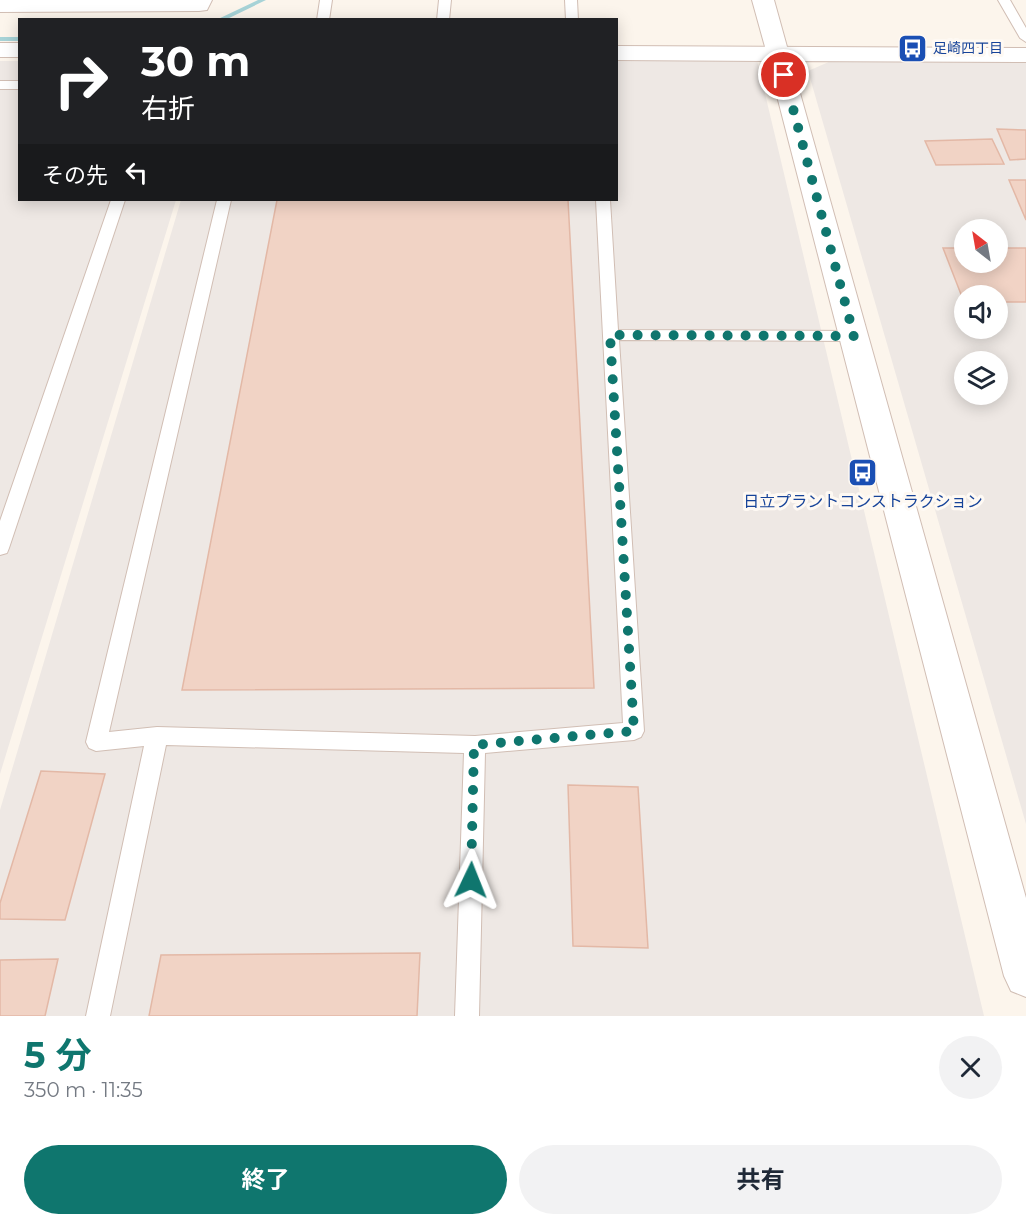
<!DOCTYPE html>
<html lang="ja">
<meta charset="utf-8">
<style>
:root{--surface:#fff;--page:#f2f2f3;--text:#1f2937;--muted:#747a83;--accent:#0f766e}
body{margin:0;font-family:Montserrat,"Noto Sans JP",sans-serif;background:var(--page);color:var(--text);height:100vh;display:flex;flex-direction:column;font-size:22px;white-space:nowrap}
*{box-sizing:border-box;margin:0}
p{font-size:20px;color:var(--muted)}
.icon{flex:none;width:33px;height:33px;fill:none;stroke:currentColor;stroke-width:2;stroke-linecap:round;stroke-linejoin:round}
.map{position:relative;height:1016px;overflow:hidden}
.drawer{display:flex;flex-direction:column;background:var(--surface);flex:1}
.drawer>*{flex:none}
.guide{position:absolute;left:18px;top:18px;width:600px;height:183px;border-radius:0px;box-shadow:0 3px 15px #0003;background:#202124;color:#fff;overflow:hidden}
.needle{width:39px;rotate:329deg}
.controls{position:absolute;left:954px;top:219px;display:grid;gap:12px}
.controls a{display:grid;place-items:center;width:54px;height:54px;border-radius:50%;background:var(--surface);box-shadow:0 3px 15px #0003;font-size:30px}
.pin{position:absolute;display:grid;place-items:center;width:51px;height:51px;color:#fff;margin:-26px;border:3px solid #fff;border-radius:50%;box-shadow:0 2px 6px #0007}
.me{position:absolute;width:66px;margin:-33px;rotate:2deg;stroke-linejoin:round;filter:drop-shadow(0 0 4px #0008)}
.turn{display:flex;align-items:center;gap:21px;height:126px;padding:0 24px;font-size:27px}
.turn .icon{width:78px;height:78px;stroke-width:2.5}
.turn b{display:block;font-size:42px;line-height:51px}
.then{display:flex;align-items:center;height:57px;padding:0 24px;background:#0003;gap:12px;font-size:22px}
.round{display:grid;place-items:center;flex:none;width:63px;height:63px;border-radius:32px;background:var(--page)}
.summary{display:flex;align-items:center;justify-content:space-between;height:102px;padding:0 24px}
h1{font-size:36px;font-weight:700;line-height:45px;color:var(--accent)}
.cta{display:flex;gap:12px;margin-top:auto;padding:12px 24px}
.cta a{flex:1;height:69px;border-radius:36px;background:var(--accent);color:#fff;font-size:24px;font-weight:700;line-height:69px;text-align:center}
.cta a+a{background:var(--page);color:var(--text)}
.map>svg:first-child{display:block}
.industrial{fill:#eee8e4;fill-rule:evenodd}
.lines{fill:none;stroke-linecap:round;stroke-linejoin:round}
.stream{fill:#a7d3d7;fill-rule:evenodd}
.building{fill:#f1d3c5;stroke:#e3b8a6;stroke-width:1.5}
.service-casing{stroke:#d1beb4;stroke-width:2}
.minor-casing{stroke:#d1beb4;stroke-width:2}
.tertiary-casing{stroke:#d1beb4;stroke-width:2}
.service{fill:#fff;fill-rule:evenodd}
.minor{fill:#fff;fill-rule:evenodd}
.tertiary{fill:#fff;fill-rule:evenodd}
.route{stroke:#0f766e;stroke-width:10;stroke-dasharray:0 18}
.labels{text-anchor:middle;stroke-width:6;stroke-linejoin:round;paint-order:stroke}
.far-transit-label{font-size:14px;fill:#164399;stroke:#fef9f3;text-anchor:start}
.transit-label{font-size:16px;fill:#164399;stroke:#fef9f3}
</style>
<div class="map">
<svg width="1026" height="1016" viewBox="0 0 1026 1016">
<rect width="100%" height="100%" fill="#fcf5ec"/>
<path class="industrial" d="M617,60H757L984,1016H0V810L181,200H616Z
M0,61H19L20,200H176L0,774Z
M831,61L1026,62V824L808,71ZM964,230H998V262H964ZM964,296H998V328H964ZM964,362H998V394H964Z"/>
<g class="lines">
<path class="stream" d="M258,0H266L225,20H216Z
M0,37H20V41H0Z"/>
</g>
<path class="building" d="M997,129L1026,130V159L1010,160Z
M992,139L1004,164L936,165L925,141Z
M1009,180H1026V220Z
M277,200H568L594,688L182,690Z
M943,248H964V262H998V248H1026V302H998V296H964V302Z
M41,771L105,774L65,920L0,919V903Z
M568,785L638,787L648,948L573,946Z
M420,953L417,1016H149L161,955Z
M58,959L45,1016H0V960Z"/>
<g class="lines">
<defs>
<path id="service" d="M320,0H332L329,20H317Z
M439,0H451L449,20H437Z
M565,0H577L578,20H566Z
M998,0H1010L1026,28V42L1020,38Z
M0,81H20V89H0Z
M111,200H125L9,548L7,553L0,555V521Z
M217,200H231L109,732L157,727L475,736L623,723L596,200H610L618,330L854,331L862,336L854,341L619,340L644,731L641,737L634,740L485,753L479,1016H455L464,753L166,745L110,1016H86L144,746L96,751L89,748L86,742Z"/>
<path id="minor" d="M0,0H212L207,10L199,11L0,12Z
M752,0H774L789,54L786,59H770L767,54Z"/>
<path id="tertiary" d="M0,43H20V57H0Z
M616,46L1026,48V62L791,61L1026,898V997L1011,991L1004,976L768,61L616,60Z"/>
</defs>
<use href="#service" class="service-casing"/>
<use href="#minor" class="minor-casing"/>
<use href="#tertiary" class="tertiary-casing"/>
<use href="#service" class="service"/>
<use href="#minor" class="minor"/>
<use href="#tertiary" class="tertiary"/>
</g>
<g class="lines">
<path class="route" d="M471,880L474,745L634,731L610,335L854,336L784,75"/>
</g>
<defs>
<symbol id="bus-square" viewBox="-11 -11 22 22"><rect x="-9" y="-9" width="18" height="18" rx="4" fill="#1a4fb4" stroke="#fef9f3"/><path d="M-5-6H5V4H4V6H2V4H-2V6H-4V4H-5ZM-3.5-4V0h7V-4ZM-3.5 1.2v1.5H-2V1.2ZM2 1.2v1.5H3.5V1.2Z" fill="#fff"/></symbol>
</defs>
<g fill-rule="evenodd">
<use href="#bus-square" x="896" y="32" width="33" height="33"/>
<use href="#bus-square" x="846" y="456" width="33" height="33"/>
</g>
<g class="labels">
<g class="far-transit-label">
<text x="933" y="53">足崎四丁目</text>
</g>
<g class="transit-label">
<text x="863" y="507">日立プラントコンストラクション</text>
</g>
</g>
</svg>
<div class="controls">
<a><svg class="needle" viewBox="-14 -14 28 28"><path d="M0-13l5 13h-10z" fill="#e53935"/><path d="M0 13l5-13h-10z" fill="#747a83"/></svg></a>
<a><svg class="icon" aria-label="sound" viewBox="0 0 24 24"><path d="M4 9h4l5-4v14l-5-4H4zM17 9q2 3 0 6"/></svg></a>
<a><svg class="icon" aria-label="layers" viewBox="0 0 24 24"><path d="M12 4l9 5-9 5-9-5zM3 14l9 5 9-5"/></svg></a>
</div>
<div class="pin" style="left:784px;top:75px;background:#d93025"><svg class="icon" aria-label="arrive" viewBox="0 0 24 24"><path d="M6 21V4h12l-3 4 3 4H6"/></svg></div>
<svg class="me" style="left:471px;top:880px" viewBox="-20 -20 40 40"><path d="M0-17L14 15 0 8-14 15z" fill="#0f766e" stroke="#fff" stroke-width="4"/></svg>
<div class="guide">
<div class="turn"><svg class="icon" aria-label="right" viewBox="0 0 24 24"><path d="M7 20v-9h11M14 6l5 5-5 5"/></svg><div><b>30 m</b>右折</div></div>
<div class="then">その先<svg class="icon" aria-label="left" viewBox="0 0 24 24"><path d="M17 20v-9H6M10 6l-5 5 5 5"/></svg></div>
</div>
</div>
<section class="drawer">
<div class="summary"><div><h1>5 分</h1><p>350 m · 11:35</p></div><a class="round"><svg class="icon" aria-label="close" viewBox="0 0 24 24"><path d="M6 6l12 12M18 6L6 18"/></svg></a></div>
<div class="cta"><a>終了</a><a>共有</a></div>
</section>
